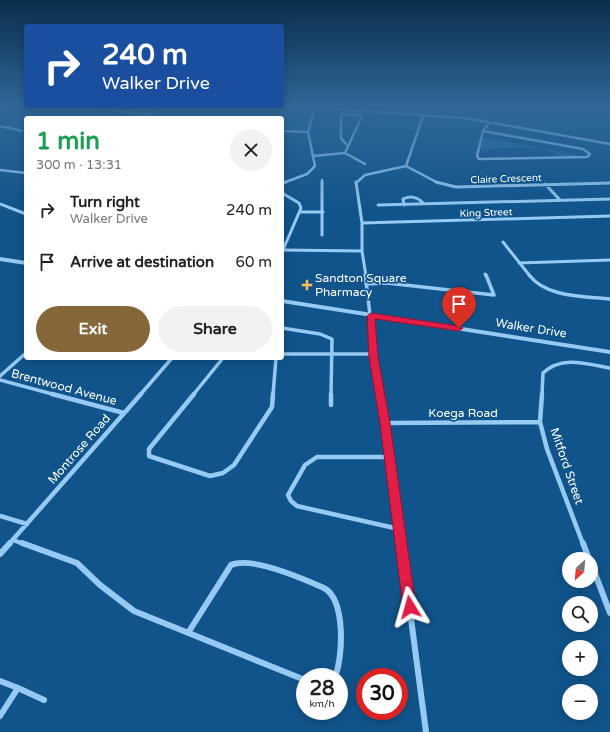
<!DOCTYPE html>
<meta charset="utf-8">
<style>
:root{--surface:#fff;--page:#f2f2f2;--text:#222;--muted:#767676;--accent:#85673a}
body{margin:0;font-family:"Varela Round",sans-serif;background:var(--page);color:var(--text);height:100vh;display:flex;flex-direction:column;font-size:15px;white-space:nowrap}
*{box-sizing:border-box;margin:0}
p{font-size:13px;color:var(--muted)}
.icon{flex:none;width:22px;height:22px;fill:none;stroke:currentColor;stroke-width:2;stroke-linecap:round;stroke-linejoin:round}
.map{position:relative;flex:1;overflow:hidden}
.details{position:absolute;left:24px;top:116px;width:260px;height:244px;display:flex;flex-direction:column;background:var(--surface);border-radius:4px;box-shadow:0 2px 10px #0003}
.details>*{flex:none}
.hud{position:absolute;left:24px;top:24px;width:260px;height:84px;border-radius:4px;box-shadow:0 2px 10px #0003;background:#1a4fa0;color:#fff;overflow:hidden}
.needle{width:26px;rotate:206deg}
.controls{position:absolute;left:562px;top:552px;display:grid;gap:8px}
.controls a{display:grid;place-items:center;width:36px;height:36px;border-radius:50%;background:var(--surface);box-shadow:0 2px 10px #0003;font-size:20px}
.speed{position:absolute;left:296px;top:668px;display:flex;gap:8px;font-size:20px;font-weight:700;text-align:center}
.speed>*{display:grid;place-content:center;width:52px;height:52px;border-radius:50%;background:var(--surface);box-shadow:0 2px 10px #0003;line-height:1}
.speed small{font-size:10px;font-weight:400}
.speed .limit{border:6px solid #d22;background:#fff;color:#111}
.pin{position:absolute;display:grid;place-items:center;width:34px;height:34px;color:#fff;margin:-41px -17px;border-radius:50% 50% 50% 0;rotate:-45deg;box-shadow:0 0 4px #0007}
.pin .icon{rotate:45deg}
.me{position:absolute;width:44px;margin:-22px;rotate:352deg;stroke-linejoin:round;filter:drop-shadow(0 0 3px #0008)}
.turn{display:flex;align-items:center;gap:14px;height:84px;padding:0 12px;font-size:18px}
.turn .icon{width:52px;height:52px;stroke-width:2.5}
.turn b{display:block;font-size:28px;line-height:34px}
.round{display:grid;place-items:center;flex:none;width:42px;height:42px;border-radius:21px;background:var(--page)}
.summary{display:flex;align-items:center;justify-content:space-between;height:68px;padding:0 12px}
h1{font-size:24px;font-weight:800;line-height:30px;color:#1e9e55}
.action{display:flex;gap:8px;margin-top:auto;padding:8px 12px}
.action a{flex:1;height:46px;border-radius:24px;background:var(--accent);color:#fff;font-size:16px;font-weight:800;line-height:46px;text-align:center}
.action a+a{background:var(--page);color:var(--text)}
ul{padding:0;list-style:none}
li{display:flex;align-items:center;gap:12px;height:52px;padding:0 12px}
li div{flex:1}
li b{display:block;font-size:15px}
li em{font-style:normal}
.map>svg:first-child{display:block}
.green{fill:#1f6da9}
.lines{fill:none;stroke-linecap:round;stroke-linejoin:round}
.minor-far4{stroke:#96caf2;stroke-width:2.5}
.minor-far3{stroke:#96caf2;stroke-width:3}
.minor-far2{stroke:#96caf2;stroke-width:3.5}
.minor-far1{stroke:#96caf2;stroke-width:4.5}
.minor{stroke:#96caf2;stroke-width:6}
.tertiary{fill:#96caf2;fill-rule:evenodd}
.route{fill:#e11d48;stroke:#92132f}
.poi-dot{fill:#ffbb57;stroke:#10548b;stroke-width:1.5}
.labels{text-anchor:middle;stroke-width:3.5;stroke-linejoin:round;paint-order:stroke}
.far-street-label{font-size:10px;fill:#fff;stroke:#10548b}
.poi-label{font-size:12px;fill:#fff;stroke:#10548b;text-anchor:start}
.street-label{font-size:12px;fill:#fff;stroke:#10548b}
</style>
<div class="map">
<svg width="610" height="732" viewBox="0 0 610 732">
<rect width="100%" height="100%" fill="#10548b"/>
<path class="green" d="M482,137L582,156L560,157C545,142 501,149 481,150Z"/>
<g class="lines">
<path class="minor-far4" d="M99,108L148,115
M313,108L466,118L610,144
M0,111L4,108
M143,118L161,108
M0,126L22,131
M282,131L308,132
M483,131L583,149L590,154L587,157L479,159L477,156Z
M483,131L490,122
M345,153L362,116L350,114L341,116V138L346,144
M313,156L345,153L365,164
M406,166L438,183
M0,170L26,173
M322,180V183
M283,183L307,174L315,166L308,132L315,108
M356,183L365,175L406,166L423,116"/>
<path class="minor-far3" d="M356,182L362,223V251L366,276
M436,182L456,187L610,183
M282,183L286,182
M545,184L560,200
M282,193L299,203L301,208L283,250
M0,204L26,214
M378,205L610,199
M404,205L403,199C411,195 418,197 424,204
M301,212H323
M362,223L610,216
M322,235V182
M503,242L530,276
M282,250L362,251
M519,263L610,260
M485,274L486,276"/>
<path class="minor-far2" d="M365,275C371,315 373,355 380,395
M529,275C547,298 584,296 610,299
M366,284L387,283L494,295L486,275
M282,328L320,334L332,339L331,395
M282,354H373
M0,376L26,353
M0,380L56,395
M140,395L172,358
M193,395L223,358
M273,395L276,358
M542,395L543,373C562,355 587,364 610,368"/>
<path class="minor-far1" d="M52,394L124,413
M194,394L149,449V456L210,476L223,473L234,465L272,407L273,394
M380,394L401,544
M542,394L540,422L547,449L583,544
M331,405V394
M385,423L540,422
M390,457H317L305,465L288,495L291,501L297,506L399,529
M0,516L27,524
M13,540L24,544
M9,544L141,394"/>
<path class="minor" d="M22,543L77,563L100,585L134,611L305,680
M401,543L426,732
M583,543L589,559
M0,554L10,543
M591,563L610,613
M188,633L231,565C251,556 304,579 324,588C346,600 343,657 335,677
M0,681L18,688L0,716
M18,688L44,700"/>
<path class="tertiary" d="M0,257L26,261V265L0,261Z
M282,299L610,350V354L282,303Z"/>
</g>
<linearGradient id="sky" x2="0" y2="1"><stop stop-color="#092e4c"/><stop offset="0.51" stop-color="#316798"/><stop offset="1" stop-color="#316798" stop-opacity="0"/></linearGradient>
<rect width="610" height="210" fill="url(#sky)"/>
<path class="route" d="M371,313L459,326L463,328L459,331L375,319L378,357L390,423L416,607L414,611L410,613L405,611L403,607L380,423L369,357L367,316Z"/>
<path class="poi-dot" d="M305 279h4v4h4v4h-4v4h-4v-4h-4v-4h4z"/>
<g class="labels">
<g class="far-street-label">
<text transform="translate(506 178) rotate(-2)" y="4">Claire Crescent</text>
<text transform="translate(486 212) rotate(-2)" y="4">King Street</text>
</g>
<g class="poi-label">
<text x="315" y="282">Sandton Square<tspan x="315" dy="14">Pharmacy</tspan></text>
</g>
<g class="street-label">
<text transform="translate(531 328) rotate(9)" y="4">Walker Drive</text>
<text transform="translate(64 387) rotate(15)" y="4">Brentwood Avenue</text>
<text x="463" y="417">Koega Road</text>
<text transform="translate(79 449) rotate(-49)" y="4">Montrose Road</text>
<text transform="translate(567 466) rotate(71)" y="4">Mitford Street</text>
</g>
</g>
</svg>
<div class="controls">
<a><svg class="needle" viewBox="-14 -14 28 28"><path d="M0-13l5 13h-10z" fill="#e53935"/><path d="M0 13l5-13h-10z" fill="#767676"/></svg></a>
<a><svg class="icon" aria-label="search" viewBox="0 0 24 24"><circle cx="10" cy="10" r="6"/><path d="M15 15l6 6"/></svg></a>
<a>+</a>
<a>−</a>
</div>
<div class="speed"><div>28<small>km/h</small></div><div class="limit">30</div></div>
<div class="pin" style="left:459px;top:328px;background:#d93025"><svg class="icon" aria-label="arrive" viewBox="0 0 24 24"><path d="M6 21V4h12l-3 4 3 4H6"/></svg></div>
<svg class="me" style="left:410px;top:607px" viewBox="-20 -20 40 40"><path d="M0-17L14 15 0 8-14 15z" fill="#e11d48" stroke="#fff" stroke-width="4"/></svg>
<div class="hud">
<div class="turn"><svg class="icon" aria-label="right" viewBox="0 0 24 24"><path d="M7 20v-9h11M14 6l5 5-5 5"/></svg><div><b>240 m</b>Walker Drive</div></div>
</div>
<section class="details">
<div class="summary"><div><h1>1 min</h1><p>300 m · 13:31</p></div><a class="round"><svg class="icon" aria-label="close" viewBox="0 0 24 24"><path d="M6 6l12 12M18 6L6 18"/></svg></a></div>
<ul>
<li><svg class="icon" aria-label="right" viewBox="0 0 24 24"><path d="M7 20v-9h11M14 6l5 5-5 5"/></svg><div><b>Turn right</b><p>Walker Drive</p></div><em>240 m</em></li>
<li><svg class="icon" aria-label="arrive" viewBox="0 0 24 24"><path d="M6 21V4h12l-3 4 3 4H6"/></svg><div><b>Arrive at destination</b></div><em>60 m</em></li>
</ul>
<div class="action"><a>Exit</a><a>Share</a></div>
</section>
</div>
